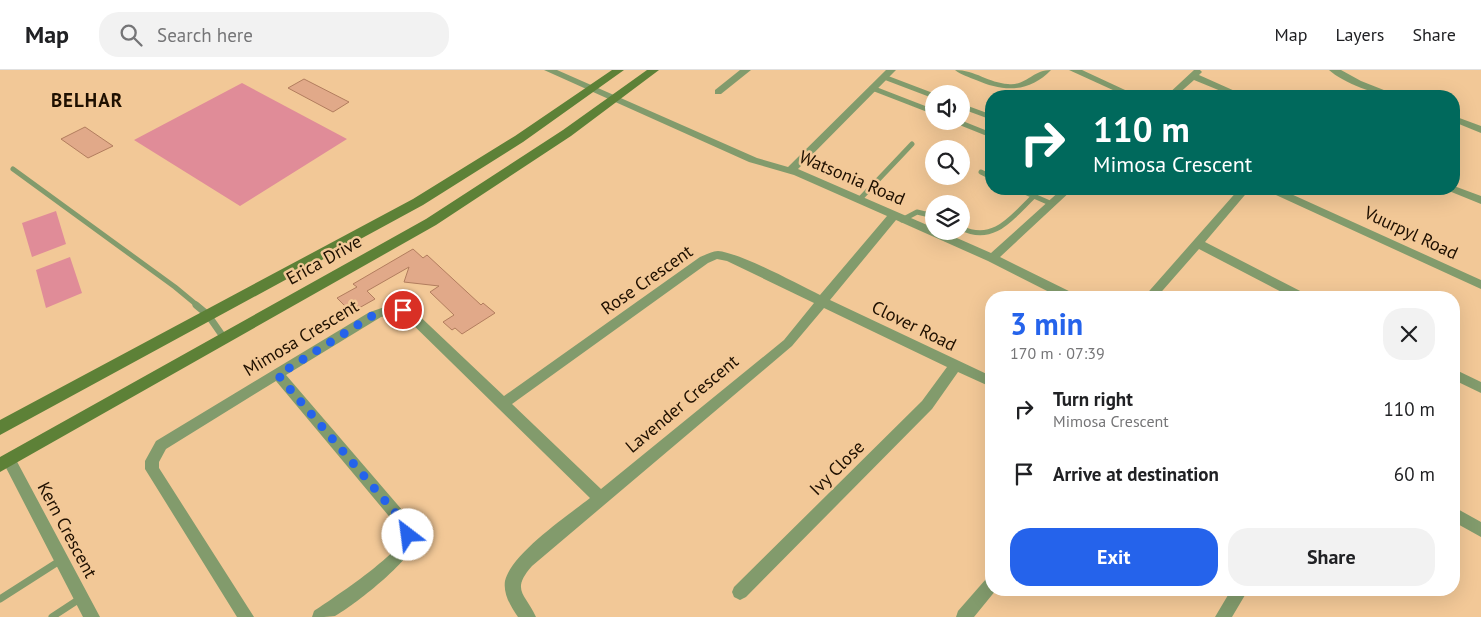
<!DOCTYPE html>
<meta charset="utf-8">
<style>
:root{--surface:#fff;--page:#f2f2f2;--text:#202124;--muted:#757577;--line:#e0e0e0;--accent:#2563eb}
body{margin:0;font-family:"PT Sans",sans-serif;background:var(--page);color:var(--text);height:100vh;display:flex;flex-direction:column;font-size:19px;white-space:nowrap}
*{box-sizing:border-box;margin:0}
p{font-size:16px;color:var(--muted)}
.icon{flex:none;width:28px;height:28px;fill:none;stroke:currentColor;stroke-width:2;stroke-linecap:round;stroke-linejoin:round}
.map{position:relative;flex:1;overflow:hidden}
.details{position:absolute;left:985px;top:221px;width:475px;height:305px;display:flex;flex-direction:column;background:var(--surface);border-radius:20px;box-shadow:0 5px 20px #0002}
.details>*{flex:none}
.top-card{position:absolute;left:985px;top:20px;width:475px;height:105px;border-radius:20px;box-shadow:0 5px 20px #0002;background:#00695c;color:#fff;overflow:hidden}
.tools{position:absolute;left:925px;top:15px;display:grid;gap:10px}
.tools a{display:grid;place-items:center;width:45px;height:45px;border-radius:50%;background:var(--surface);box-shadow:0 5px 20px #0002;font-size:25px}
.pin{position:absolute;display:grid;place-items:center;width:42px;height:42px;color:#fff;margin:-21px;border:2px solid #fff;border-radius:50%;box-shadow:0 1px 5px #0007}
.me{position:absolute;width:55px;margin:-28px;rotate:330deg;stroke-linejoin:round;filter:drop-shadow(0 0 4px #0008)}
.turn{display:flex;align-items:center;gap:18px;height:105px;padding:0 25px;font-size:22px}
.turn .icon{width:65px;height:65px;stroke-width:2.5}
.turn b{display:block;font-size:35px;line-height:42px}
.round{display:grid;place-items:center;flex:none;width:52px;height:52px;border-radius:20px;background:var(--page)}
.head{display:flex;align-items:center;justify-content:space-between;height:85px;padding:0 25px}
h1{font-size:30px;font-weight:800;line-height:38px;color:var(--accent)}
.button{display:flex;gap:10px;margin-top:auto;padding:10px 25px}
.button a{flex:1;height:58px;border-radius:20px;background:var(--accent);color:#fff;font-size:20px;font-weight:800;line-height:58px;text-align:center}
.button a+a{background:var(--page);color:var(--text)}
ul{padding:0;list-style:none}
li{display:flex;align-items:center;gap:15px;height:65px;padding:0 25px}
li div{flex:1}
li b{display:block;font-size:19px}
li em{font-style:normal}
header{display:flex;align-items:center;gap:30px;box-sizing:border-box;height:70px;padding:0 25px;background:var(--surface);border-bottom:1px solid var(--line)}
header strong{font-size:24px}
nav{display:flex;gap:28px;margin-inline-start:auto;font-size:18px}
.search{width:350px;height:45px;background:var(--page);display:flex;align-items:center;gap:12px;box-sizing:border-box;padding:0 18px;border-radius:20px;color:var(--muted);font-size:19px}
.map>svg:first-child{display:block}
.green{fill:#e08c98}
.building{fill:#e1a989;stroke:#b27d5e}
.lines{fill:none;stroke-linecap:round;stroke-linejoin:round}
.lane-far1{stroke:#829b6c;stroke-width:5}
.lane{stroke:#829b6c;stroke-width:7}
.street{fill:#829b6c;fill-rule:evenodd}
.secondary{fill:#5d8137;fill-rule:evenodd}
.route{stroke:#2563eb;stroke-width:9;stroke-dasharray:0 16.2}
.labels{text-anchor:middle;stroke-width:5;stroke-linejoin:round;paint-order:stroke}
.street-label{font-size:18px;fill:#1f1000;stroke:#f2c897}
.far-district-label{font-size:19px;font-weight:bold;letter-spacing:1px;fill:#1f1000;stroke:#f2c897}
</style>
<header>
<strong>Map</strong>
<div class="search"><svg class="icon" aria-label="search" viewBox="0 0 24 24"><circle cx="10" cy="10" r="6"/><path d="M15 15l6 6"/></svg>Search here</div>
<nav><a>Map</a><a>Layers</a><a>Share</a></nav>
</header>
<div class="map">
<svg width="1481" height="547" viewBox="0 0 1481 547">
<rect width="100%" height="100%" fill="#f2c897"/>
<path class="green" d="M242,13L347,69L240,136L134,70Z
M56,141L66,174L32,187L22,153Z
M70,187L82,223L46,238L36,200Z"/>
<path class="building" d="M304,9L349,32L333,42L288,18Z
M85,57L113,76L88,88L61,69Z
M413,179L423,188L427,185L481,235L483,233L495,243L462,264L455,258L452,260L443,252L454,245L430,222L439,216L404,212L409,197L367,221L375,229L359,238L355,234L347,238L337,228L357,217L353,214Z"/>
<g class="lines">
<path class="lane-far1" d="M884,7L934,26
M872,18L934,42
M961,36L991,47
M956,51L991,65
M13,99L175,217L198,236
M981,102L991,107
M1018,119L1052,134
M859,130L912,74
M902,150L917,142L934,146
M961,158C994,174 1012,147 1034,126"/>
<path class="lane" d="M196,235L208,245L224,268
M0,529L61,490
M52,547L81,528"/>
<path class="street" d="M544,0H557L757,88L788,97L886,0H896L798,99L934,158V161H941L991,183L1062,119H1073L1000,187L1077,225L1079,228H1061L988,191L896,150L830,230L991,306V317L958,302L932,339L746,527L740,530L734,527L732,522L734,517L922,331L947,297L824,238L792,276L532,496C510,521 526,524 536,547H518C511,537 503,524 505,511C511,484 567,446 590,428L403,245L393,244L381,247L286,305L409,448C412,455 416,463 415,470C413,490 353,536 335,546C329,547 319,547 312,547L314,541C332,529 392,489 400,472C402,468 400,461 398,457L276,311L166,379L159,392V398L254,547H237L145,399V391L156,371L368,243C382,237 396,233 411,238L504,326L700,187C706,185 712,181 718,181C741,183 797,214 820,225L887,146L794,105L749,92ZM717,189L727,191L814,233L784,270L601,419L512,334L708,193Z
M740,0H751L721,24H715V20Z
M955,0C975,0 989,13 1008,14C1027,16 1032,0 1051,0C1029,23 1003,22 976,10C969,7 961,5 955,0Z
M1069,0H1082L1138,26H1126Z
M1194,0H1200L1202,2L1199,5L1246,26H1233L1194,10L1176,26H1166Z
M1329,0H1341L1361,11L1399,26C1380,27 1343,13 1329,0Z
M1454,46L1481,56V63L1454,52Z
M1454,116L1481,126V134L1449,121L1448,119H1454Z
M1239,119H1250L1205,172L1308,225L1310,228H1293L1199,179L1156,228H1143Z
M1266,119H1280L1481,210V219L1267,121Z
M1454,299L1481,312V323L1454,310Z
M9,384L14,386L100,547H83L2,390L4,386Z
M1454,437L1481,452V467L1454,452Z
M991,507V520H996L974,547H956L958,541L986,509Z
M1231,520H1248L1232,547H1215Z"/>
<path class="secondary" d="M612,0H624L523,72L423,135L0,365V350L413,129L515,66Z
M647,0H659L571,66L436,155L0,402V387L426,149L563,60Z"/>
</g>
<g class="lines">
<path class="route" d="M403,240L385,241L372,246L278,305L404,453L408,465"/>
</g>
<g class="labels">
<g class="street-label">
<text transform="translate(852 108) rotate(23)" y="6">Watsonia Road</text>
<text transform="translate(1411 163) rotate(25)" y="6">Vuurpyl Road</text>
<text transform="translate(324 190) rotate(-29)" y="6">Erica Drive</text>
<text transform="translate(647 210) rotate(-35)" y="6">Rose Crescent</text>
<text transform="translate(914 256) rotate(26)" y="6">Clover Road</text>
<text transform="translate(301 268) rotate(-31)" y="6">Mimosa Crescent</text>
<text transform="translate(682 334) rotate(-40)" y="6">Lavender Crescent</text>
<text transform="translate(837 398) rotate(-45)" y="6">Ivy Close</text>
<text transform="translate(67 460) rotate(62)" y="6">Kern Crescent</text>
</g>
<g class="far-district-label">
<text x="87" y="37">BELHAR</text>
</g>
</g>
</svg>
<div class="tools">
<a><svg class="icon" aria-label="sound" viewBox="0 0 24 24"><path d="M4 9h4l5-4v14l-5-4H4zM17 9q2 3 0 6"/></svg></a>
<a><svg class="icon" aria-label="search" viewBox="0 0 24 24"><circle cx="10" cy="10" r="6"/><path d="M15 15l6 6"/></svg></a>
<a><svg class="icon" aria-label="layers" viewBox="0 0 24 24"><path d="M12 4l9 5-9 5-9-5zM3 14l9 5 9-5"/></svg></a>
</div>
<div class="pin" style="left:403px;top:240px;background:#d93025"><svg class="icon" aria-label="arrive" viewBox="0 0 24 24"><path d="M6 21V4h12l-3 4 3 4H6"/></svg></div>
<svg class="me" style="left:408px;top:465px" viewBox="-20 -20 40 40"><circle r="19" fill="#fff"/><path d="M0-13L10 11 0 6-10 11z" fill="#2563eb"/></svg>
<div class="top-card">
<div class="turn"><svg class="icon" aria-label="right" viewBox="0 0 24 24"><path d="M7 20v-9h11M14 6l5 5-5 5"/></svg><div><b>110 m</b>Mimosa Crescent</div></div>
</div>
<section class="details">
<div class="head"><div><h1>3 min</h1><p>170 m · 07:39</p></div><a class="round"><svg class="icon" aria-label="close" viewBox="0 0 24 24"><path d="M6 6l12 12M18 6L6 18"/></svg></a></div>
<ul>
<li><svg class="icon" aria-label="right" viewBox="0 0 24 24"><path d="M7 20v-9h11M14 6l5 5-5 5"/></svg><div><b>Turn right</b><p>Mimosa Crescent</p></div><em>110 m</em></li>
<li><svg class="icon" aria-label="arrive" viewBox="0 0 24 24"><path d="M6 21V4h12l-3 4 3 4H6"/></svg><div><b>Arrive at destination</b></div><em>60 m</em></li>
</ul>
<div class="button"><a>Exit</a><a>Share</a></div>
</section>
</div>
